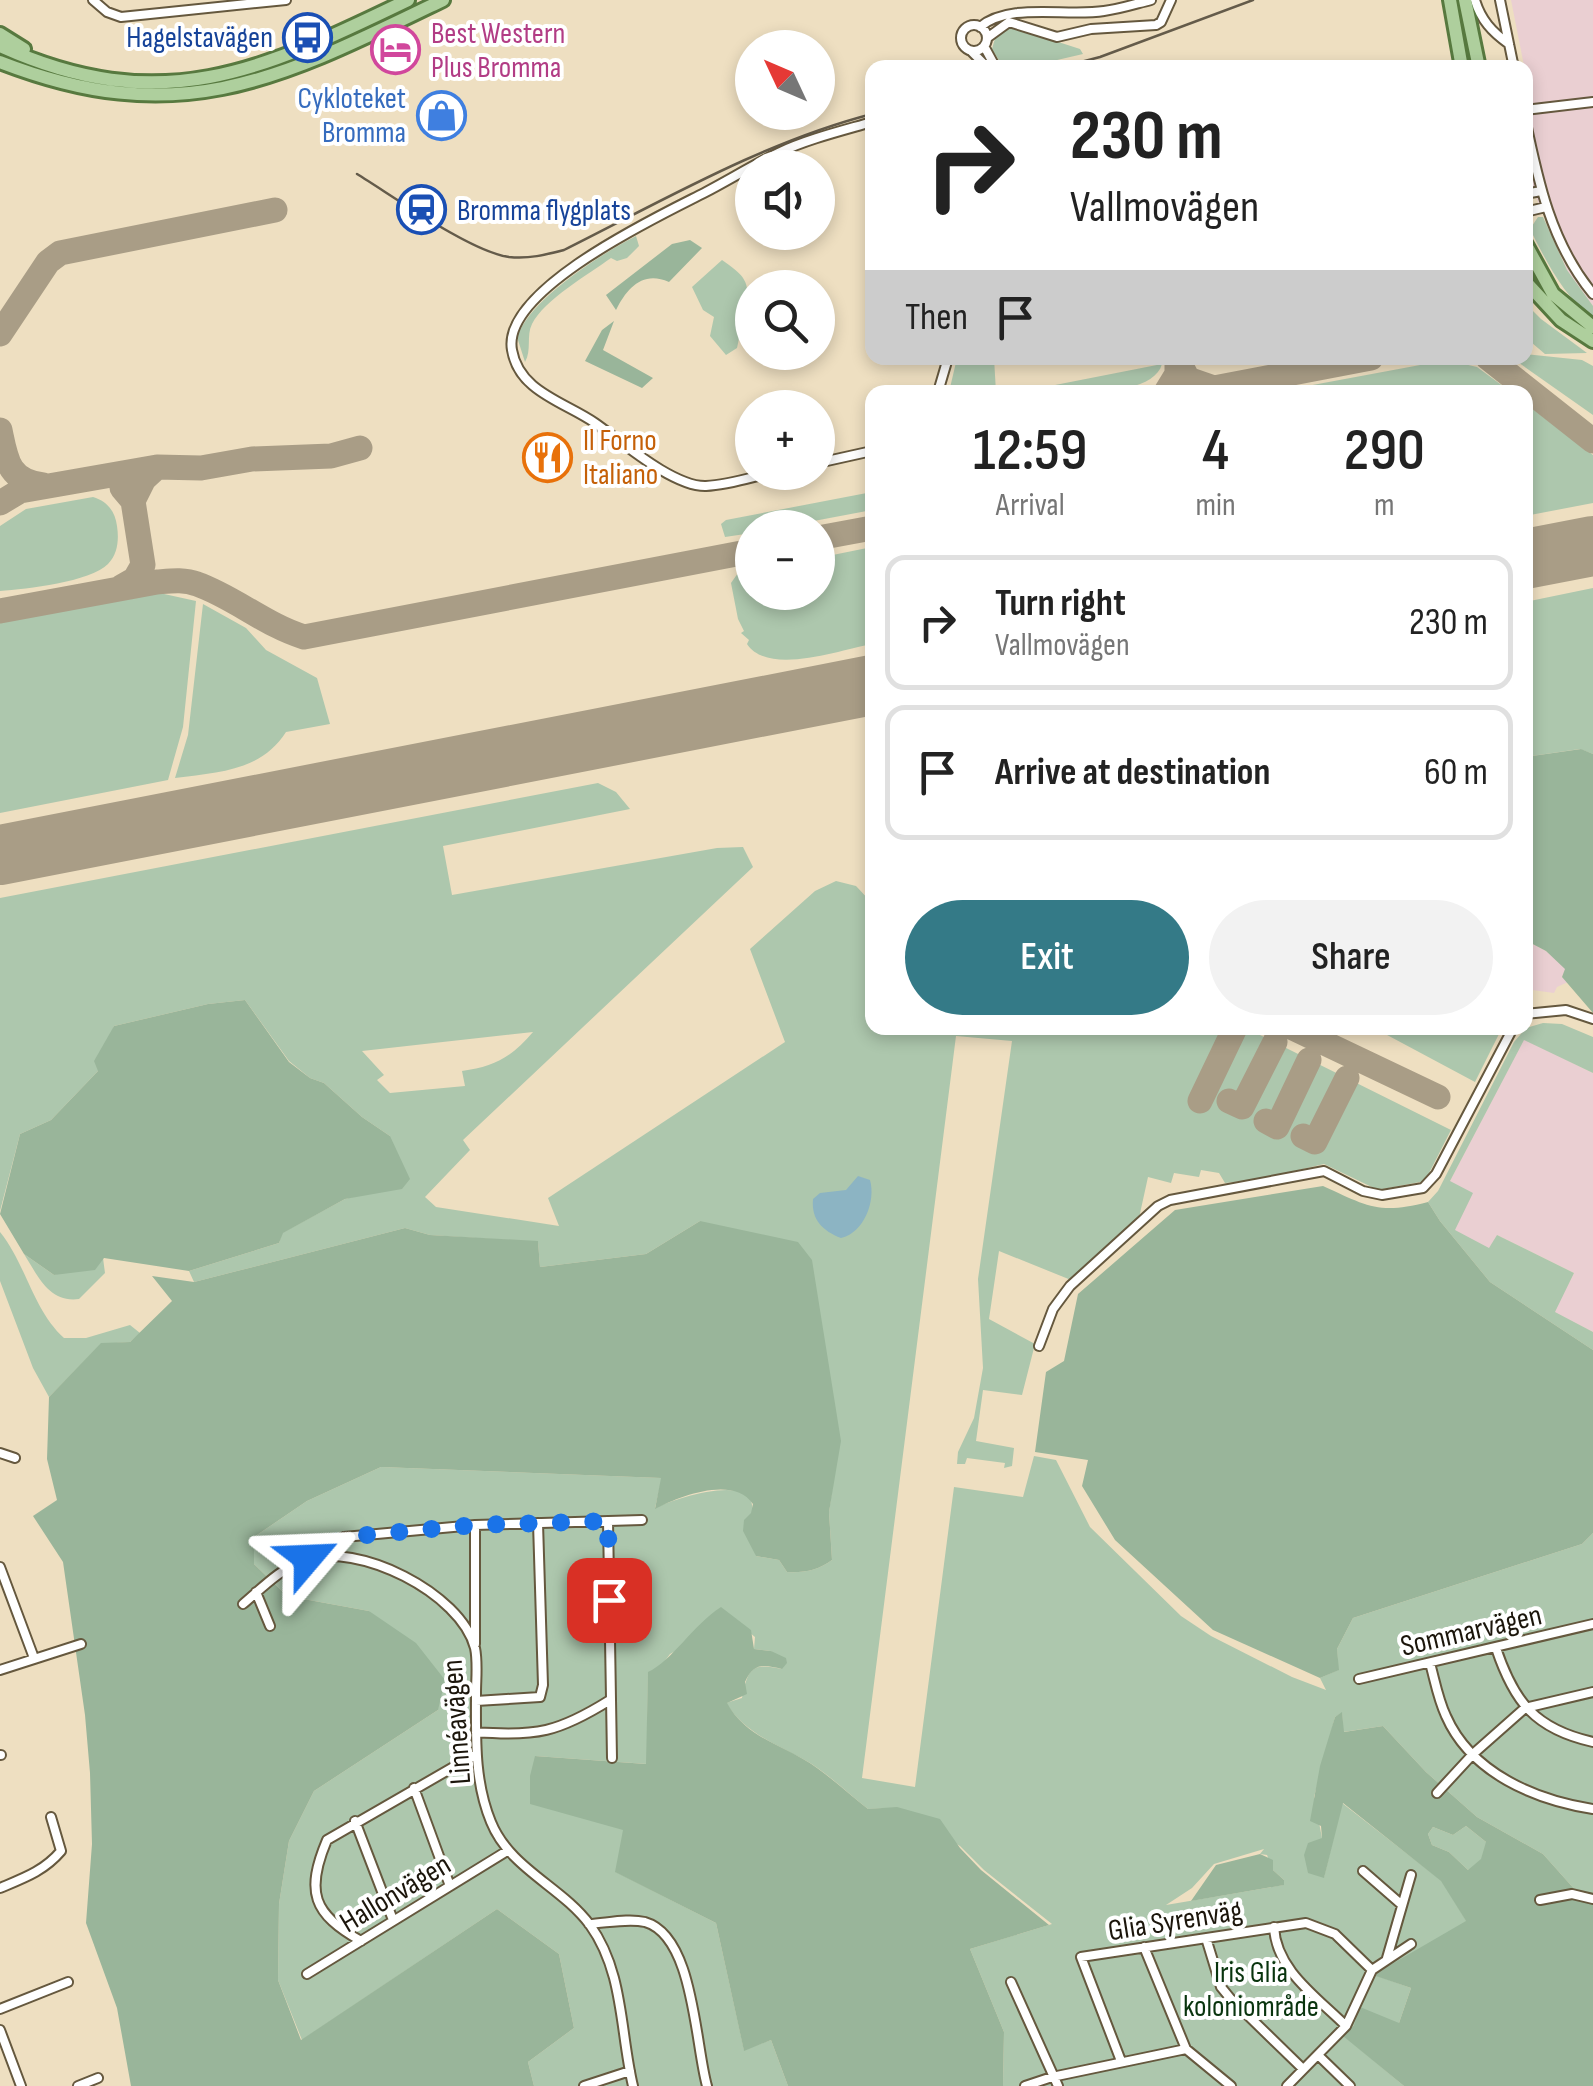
<!DOCTYPE html>
<meta charset="utf-8">
<style>
:root{--surface:#fff;--page:#f2f2f2;--text:#222;--muted:#767676;--line:#e0e0e0;--accent:#347a87}
body{margin:0;font-family:"Sofia Sans Condensed",sans-serif;background:var(--page);color:var(--text);height:100vh;display:flex;flex-direction:column;font-size:38px;white-space:nowrap}
*{box-sizing:border-box;margin:0}
p{font-size:32px;color:var(--muted)}
.icon{flex:none;width:55px;height:55px;fill:none;stroke:currentColor;stroke-width:2;stroke-linecap:round;stroke-linejoin:round}
.map{position:relative;flex:1;overflow:hidden}
.panel{position:absolute;left:865px;top:385px;width:668px;height:650px;display:flex;flex-direction:column;background:var(--surface);border-radius:20px;box-shadow:0 5px 15px #0003}
.panel>*{flex:none}
.guide{position:absolute;left:865px;top:60px;width:668px;height:305px;border-radius:20px;box-shadow:0 5px 15px #0003;background:#fff;color:var(--text);overflow:hidden}
.needle{width:65px;rotate:314deg}
.tools{position:absolute;left:735px;top:30px;display:grid;gap:20px}
.tools a{display:grid;place-items:center;width:100px;height:100px;border-radius:50%;background:var(--surface);box-shadow:0 5px 15px #0003;font-size:50px}
.pin{position:absolute;display:grid;place-items:center;width:85px;height:85px;color:#fff;margin:-42px;border-radius:20px;box-shadow:0 5px 15px #0006}
.me{position:absolute;width:110px;margin:-55px;rotate:64deg;stroke-linejoin:round;filter:drop-shadow(0 0 8px #0008)}
.turn{display:flex;align-items:center;gap:35px;height:210px;padding:0 40px;font-size:45px}
.turn .icon{width:130px;height:130px;stroke-width:2.5}
.turn b{display:block;font-size:70px;line-height:85px}
.then{display:flex;align-items:center;height:95px;padding:0 40px;background:#0003;gap:20px;font-size:38px}
.eta{display:flex;justify-content:space-evenly;align-items:center;height:170px;text-align:center}
.eta b{font-size:60px;font-weight:600;line-height:70px}
.button{display:flex;gap:20px;margin-top:auto;padding:20px 40px}
.button a{flex:1;height:115px;border-radius:60px;background:var(--accent);color:#fff;font-size:40px;font-weight:600;line-height:115px;text-align:center}
.button a+a{background:var(--page);color:var(--text)}
ul{padding:0;list-style:none}
li{display:flex;align-items:center;gap:30px;height:135px;margin:0 20px 15px;padding:0 20px;border:5px solid var(--line);border-radius:20px}
li div{flex:1}
li b{display:block;font-size:38px}
li em{font-style:normal}
.map>svg:first-child{display:block}
.industrial{fill:#eacfd2}
.green{fill:#adc7ad;fill-rule:evenodd}
.forest{fill:#99b59a;fill-rule:evenodd}
.water{fill:#8cb4c3}
.lines{fill:none;stroke-linecap:round;stroke-linejoin:round}
.taxiway{stroke:#a99d86;stroke-width:25}
.runway{stroke:#a99d86;stroke-width:60}
.street-casing{stroke:#65583e;stroke-width:12}
.primary-casing{stroke:#57793f;stroke-width:18}
.street{stroke:#fff;stroke-width:8}
.primary{stroke:#aecf9d;stroke-width:12}
.tram{stroke:#645b4a;stroke-width:2.5}
.route{stroke:#1a73e8;stroke-width:18;stroke-dasharray:0 32.4}
.labels{text-anchor:middle;stroke-width:8;stroke-linejoin:round;paint-order:stroke}
.hotel-label{font-size:30px;fill:#b23c85;stroke:#fff;text-anchor:start}
.transit-label{font-size:30px;fill:#164399;stroke:#fff;text-anchor:end}
.shop-label{font-size:30px;fill:#366cbe;stroke:#fff;text-anchor:end}
.food-label{font-size:30px;fill:#c56008;stroke:#fff;text-anchor:start}
.street-label{font-size:30px;fill:#1b150b;stroke:#fff}
.park-label{font-size:30px;fill:#09340e;stroke:#fff}
</style>
<div class="map">
<svg width="1593" height="2086" viewBox="0 0 1593 2086">
<rect width="100%" height="100%" fill="#eedfc1"/>
<path class="industrial" d="M1511,0H1593V306L1567,270L1528,178L1529,91Z
M1525,940L1546,951L1566,969L1562,977L1568,982L1557,987L1554,993L1525,989Z
M1524,1039L1593,1073V1332L1554,1312L1574,1273L1497,1235L1490,1249L1454,1231L1450,1181Z"/>
<path class="green" d="M1005,28H1015L1080,49L1083,54L1027,67H1003L992,49L996,35Z
M1538,217H1543L1567,270L1593,306V319C1563,295 1547,263 1530,229Z
M636,236L639,246L627,258L617,261L611,258C589,274 544,300 532,324C526,336 532,350 525,362L517,337C530,299 601,254 636,236Z
M722,260C737,271 750,278 747,298L752,300V306L745,310L737,348L726,355L710,336L714,317L703,310L692,287Z
M1525,303L1541,319L1587,353L1545,354L1525,337Z
M1525,354L1582,360L1593,366V415L1512,358H1525Z
M957,358H994L996,392H949Z
M1447,360L1477,367L1511,392H1275Z
M1162,364C1153,398 1067,393 1039,392L1050,386Z
M1525,403L1593,455V503L1525,516Z
M872,492V510L782,527L752,528V533L725,537L721,524L726,520Z
M93,497C107,501 115,511 117,526C119,539 118,554 108,564C90,582 27,589 0,591V526L26,509Z
M872,547V644C840,650 768,676 747,644L749,640L741,633L744,631L738,619L731,583L738,573L752,570V592H818V558Z
M1593,588V754L1580,749L1525,757V602Z
M155,592L196,601L183,727L168,780L0,813V622Z
M203,604L246,628L266,650L317,678L330,724L286,732C261,771 220,772 175,778L188,735Z
M598,783L616,792L630,809L443,846L452,895L717,848L743,847L753,867L463,1140L470,1150L425,1197L436,1207L559,1226L548,1198L785,1042L750,949L815,891L836,881L856,886L872,903V1028H1246L1451,1130L1425,1181L1378,1190L1324,1164L1261,1179L1225,1183L1219,1173L1201,1170L1199,1177L1174,1173L1171,1183L1148,1177L1139,1218L1071,1280L999,1251L989,1319L1035,1344L1022,1395L983,1390L976,1441L1014,1448L1012,1466L1004,1468L1005,1463L967,1458L965,1464H957L958,1452L974,1418L983,1368L978,1279L1012,1041L956,1036L862,1778L915,1787L954,1487L1023,1497L1034,1456L1056,1460L1090,1527L1181,1616L1211,1636L1292,1677L1326,1690L1320,1678L1338,1670L1337,1649L1353,1618L1582,1544L1593,1533V1904L1585,1901L1543,1854L1477,1817L1426,1772L1383,1726L1343,1732L1342,1713L1335,1717L1314,1797L1322,1838L1308,1872L1324,1877L1342,1803L1442,1881L1467,1922L1375,1975L1411,1988L1399,2023L1354,2025L1343,2035L1404,2086H1003L1004,2032L970,1949L1052,1924L984,1870L960,1846L897,1808L868,1809C847,1793 827,1772 803,1759C774,1743 745,1733 726,1703L742,1698C748,1669 751,1662 782,1669L771,1651L754,1649L755,1637L733,1619L670,1654L661,1666L648,1673L647,1764L535,1756L624,1830L616,1872L716,1923L744,2050L771,2040L788,2086H534L528,2062L574,2028L559,1954L497,1909L302,2040L278,1980L279,1904L289,1841L314,1791L438,1710L369,1611L287,1596L254,1564V1537L307,1501L381,1467L662,1478L655,1508C671,1500 742,1476 751,1501C755,1513 755,1542 756,1556L779,1560L787,1572C804,1573 819,1570 832,1560L829,1512L835,1469L700,1221L646,1254L540,1267L538,1242L430,1235L405,1228L194,1282L189,1271L279,1243L282,1233L345,1199L367,1193L390,1136L362,1117L324,1083L310,1078L289,1061L245,1000L208,1004L114,1026L98,1071L51,1120L20,1134L0,1211V898ZM533,1032C512,1057 494,1067 462,1071L465,1086L390,1093L377,1080L384,1075L362,1051ZM1264,1849L1260,1854L1267,1855L1273,1870L1284,1880L1283,1885L1166,1905L1192,1888L1214,1864Z
M1543,1023L1562,1024L1593,1037V1073L1524,1040L1450,1181L1473,1193L1455,1230L1489,1248L1497,1235L1574,1273L1555,1312L1593,1332V1350L1490,1282L1440,1221L1428,1202L1438,1191L1514,1042L1526,1028Z
M1374,1028H1502L1475,1082Z
M0,1232C26,1264 33,1310 64,1338H86L130,1325L140,1333L130,1342L101,1344L49,1397L33,1368L0,1281Z
M24,1254L54,1275L103,1258L105,1273L79,1299C49,1303 38,1276 24,1254Z
M1466,1826L1486,1842L1491,1864L1468,1870L1449,1852L1432,1845L1428,1834L1433,1827L1453,1835Z"/>
<path class="forest" d="M690,240L702,248L669,282C643,270 627,288 616,310L606,295L672,244Z
M614,321L603,350L653,378L642,388L585,361L602,330Z
M1581,749L1593,754V1013L1562,977L1565,969L1546,951L1525,940V757Z
M245,1000L289,1062L310,1078L324,1083L362,1117L390,1136L410,1179L402,1189L345,1199L283,1233L279,1243L189,1271L104,1258L95,1270L54,1275L24,1254L0,1214L20,1134L51,1120L98,1071L94,1061L114,1026L208,1004Z
M1323,1186C1367,1206 1379,1215 1428,1202L1440,1221L1490,1282L1593,1350V1533L1582,1544L1353,1618L1337,1649L1339,1670L1320,1678L1213,1630L1115,1540L1082,1486L1088,1460L1035,1452L1046,1372L1064,1361L1078,1294L1175,1210Z
M700,1221L798,1242L812,1260L841,1441L829,1512L832,1560C819,1570 804,1573 787,1572L779,1560L756,1556L743,1531L744,1520L751,1513L753,1504C734,1475 679,1496 655,1509L661,1478L381,1467L307,1501L254,1537V1564L287,1596L369,1611L416,1643L445,1680L438,1710L314,1791L289,1841L279,1904L278,1980L301,2040L497,1909L559,1954L574,2028L528,2062L534,2086H131L117,2008L86,1923L92,1844L90,1773L85,1715L63,1562L33,1516L57,1500L47,1459L49,1397L101,1343L130,1342L172,1301L152,1276L194,1282L405,1228L430,1235L538,1241L540,1267L646,1254Z
M721,1607L751,1630L754,1649L771,1651L786,1658L787,1663L782,1669C764,1665 754,1662 745,1682L747,1694L727,1703C744,1734 775,1743 803,1759C826,1772 847,1793 868,1809L897,1807L940,1819L960,1848L981,1870L1049,1925L970,1949L1004,2032L1003,2086H788L771,2040L744,2051L716,1923L615,1872L623,1830L530,1804V1776L535,1756L646,1764L648,1672C672,1661 693,1625 721,1607Z
M1342,1712L1344,1732L1383,1726L1426,1772L1477,1817L1543,1854L1585,1901L1593,1904V2086H1404L1343,2036L1354,2025L1360,2007L1399,2023L1411,1988L1373,1975L1466,1921L1441,1881L1343,1803L1324,1878L1308,1873L1304,1855L1308,1843L1322,1838L1321,1826L1310,1821L1320,1766L1335,1717ZM1466,1826L1486,1842L1481,1859L1468,1870L1449,1852L1432,1845L1428,1834L1433,1827L1453,1835Z
M1260,1854L1273,1860V1870L1284,1880V1885L1191,1901L1216,1865Z"/>
<path class="water" d="M858,1176L870,1180C876,1201 864,1233 841,1238C823,1231 811,1220 813,1199L820,1193L846,1190Z"/>
<g class="lines">
<path class="taxiway" d="M0,334L48,262L60,253L275,210
M1177,358L1188,379L1214,388
M1488,358L1593,441
M1166,392L1177,374V359
M1193,392L1371,358
M0,430C6,459 8,481 43,485
M133,501L144,479L157,467L201,468L252,459L331,456L360,448
M0,503L20,491L157,467
M818,538L872,528
M121,587L135,579L143,565L133,501L122,488
M0,611L157,582C170,581 184,579 197,584C234,597 265,625 304,637L752,551
M1293,1028L1438,1097
M1200,1101L1235,1028
M1229,1101L1242,1107L1275,1042
M1266,1121L1277,1127L1309,1060
M1303,1136L1315,1142L1347,1078"/>
<path class="runway" d="M1525,559L1593,546
M0,855L872,685"/>
<defs>
<path id="street" d="M93,0L107,12L121,17L286,0
M1475,0C1481,20 1492,32 1509,44
M1500,0L1514,68
M961 38a13 13 0 1 1 26 0a13 13 0 1 1-26 0Z
M980,27C1009,2 1066,17 1104,11C1120,9 1135,4 1151,0
M987,38L1009,22L1057,37L1091,29L1156,25L1161,22L1171,0
M984,46L996,68
M971,51L988,68
M1525,110L1593,102
M1525,118C1538,181 1551,243 1593,294
M1525,194L1541,191
M1525,212L1546,207
M938,392L948,358
M818,463L872,451
M774,472C752,477 729,485 706,486C673,487 621,441 595,423C565,402 519,392 512,350C501,290 659,216 704,193C729,180 753,165 778,153C808,139 841,131 872,122
M1525,1014L1566,1010L1593,1019
M1039,1346L1053,1309L1070,1286L1158,1206L1170,1200L1324,1171L1363,1191L1382,1195L1423,1188L1436,1174L1513,1028
M0,1453L15,1458
M608,1521L612,1758
M312,1556L344,1537L475,1525L642,1520
M0,1567L34,1658
M256,1592L270,1626
M243,1604C262,1588 281,1568 305,1560C357,1541 461,1593 475,1648C478,1662 476,1679 476,1693C476,1737 474,1781 491,1822C510,1869 561,1886 590,1925C624,1972 620,2032 633,2086
M475,1644V1525
M1496,1648C1514,1702 1535,1729 1593,1742
M1430,1663C1435,1681 1438,1699 1446,1716C1471,1773 1535,1800 1593,1809
M0,1670L81,1644
M1359,1679L1593,1624
M476,1701L540,1697L543,1685L538,1523
M476,1732C536,1737 559,1732 610,1700
M0,1755H1
M414,1788L450,1886
M1437,1793L1473,1754L1525,1708L1593,1692
M355,1821L393,1920
M1363,1871L1402,1905
M0,1888C24,1878 44,1871 61,1851L51,1817
M1540,1900L1572,1894L1593,1899
M589,1924C607,1923 628,1918 645,1922C694,1936 695,2044 707,2086
M1274,1927C1276,1970 1317,1997 1346,2026
M1206,1938L1221,1987L1230,1998L1303,2069
M361,1941C313,1914 305,1892 327,1840L476,1754
M1144,1947L1186,2049
M1387,1958L1411,1875
M307,1974L507,1851
M1011,1982L1058,2086
M0,2009L68,1982
M0,2030L21,2086
M1318,2055L1350,2086
M1121,2061L1081,1957L1306,1923L1335,1934L1372,1970
M78,2086L98,2078
M584,2086L630,2071
M1025,2086L1052,2077L1186,2049L1231,2086
M1287,2086L1346,2026L1372,1970L1411,1944"/>
<path id="primary" d="M1450,0L1462,68
M1465,0L1479,68
M0,34L24,49
M0,46C161,119 261,71 408,0
M0,62C180,132 280,79 443,0
M1525,243L1553,294L1593,327
M1525,281L1561,320L1593,341"/>
</defs>
<use href="#street" class="street-casing"/>
<use href="#primary" class="primary-casing"/>
<use href="#street" class="street"/>
<use href="#primary" class="primary"/>
<path class="tram" d="M1058,68L1100,57L1253,0
M357,174C393,196 471,252 509,257C529,259 545,255 564,250C664,200 764,142 872,114"/>
</g>
<g class="lines">
<path class="route" d="M308,1558L344,1537L475,1525L608,1521L609,1600"/>
</g>
<defs>
<symbol id="bus-ring" viewBox="-11 -11 22 22"><circle r="9.5" fill="#fff" stroke="#1a4fb4" stroke-width="1.5"/><path d="M-5-6H5V4H4V6H2V4H-2V6H-4V4H-5ZM-3.5-4V0h7V-4ZM-3.5 1.2v1.5H-2V1.2ZM2 1.2v1.5H3.5V1.2Z" fill="#1a4fb4"/></symbol>
<symbol id="hotel-ring" viewBox="-11 -11 22 22"><circle r="9.5" fill="#fff" stroke="#d1479c" stroke-width="1.5"/><path d="M-6-4.5h1.5V1H6V5H4.5V3h-9V5H-6ZM-4 0a1.8 1.8 0 1 1 3.6 0ZM.5 0V-2.5h3Q6-2.5 6 0Z" fill="#d1479c"/></symbol>
<symbol id="shop-ring" viewBox="-11 -11 22 22"><circle r="9.5" fill="#fff" stroke="#3f7fe0" stroke-width="1.5"/><path d="M-5-2.5h2.3a2.7 3.5 0 0 1 5.4 0H5L5.5 6h-11ZM-1.5-2.5h3a1.5 2.3 0 0 0-3 0Z" fill="#3f7fe0"/></symbol>
<symbol id="station-ring" viewBox="-11 -11 22 22"><circle r="9.5" fill="#fff" stroke="#1a4fb4" stroke-width="1.5"/><path d="M-3-6H3Q5-6 5-4V2Q5 4 3 4L4.5 6H3L1.5 4h-3L-3 6H-4.5L-3 4Q-5 4-5 2V-4Q-5-6-3-6ZM-3.5-4v3h7v-3ZM-3.5 1v1.5H-2V1ZM2 1v1.5H3.5V1Z" fill="#1a4fb4"/></symbol>
<symbol id="restaurant-ring" viewBox="-11 -11 22 22"><circle r="9.5" fill="#fff" stroke="#e8710a" stroke-width="1.5"/><path d="M-5-6h1v4h1v-4h1v4h1v-4h1v5L-1.5 .5V6h-2V.5L-5-1ZM5-6V6H3V1.5H1.5Q1.5-4 5-6Z" fill="#e8710a"/></symbol>
</defs>
<g fill-rule="evenodd">
<use href="#bus-ring" x="280" y="10" width="55" height="55"/>
<use href="#hotel-ring" x="368" y="22" width="55" height="55"/>
<use href="#shop-ring" x="414" y="88" width="55" height="55"/>
<use href="#station-ring" x="394" y="182" width="55" height="55"/>
<use href="#restaurant-ring" x="520" y="430" width="55" height="55"/>
</g>
<g class="labels">
<g class="hotel-label">
<text x="431" y="43">Best Western<tspan x="431" dy="34">Plus Bromma</tspan></text>
</g>
<g class="transit-label">
<text x="273" y="47">Hagelstavägen</text>
<text x="457" y="220" text-anchor="start">Bromma flygplats</text>
</g>
<g class="shop-label">
<text x="406" y="108">Cykloteket<tspan x="406" dy="34">Bromma</tspan></text>
</g>
<g class="food-label">
<text x="583" y="450">Il Forno<tspan x="583" dy="34">Italiano</tspan></text>
</g>
<g class="street-label">
<text transform="translate(1471 1630) rotate(-13)" y="10">Sommarvägen</text>
<text transform="translate(456 1722) rotate(-94)" y="10">Linnéavägen</text>
<text transform="translate(395 1893) rotate(-31)" y="10">Hallonvägen</text>
<text transform="translate(1175 1920) rotate(-9)" y="10">Glia Syrenväg</text>
</g>
<g class="park-label">
<text x="1251" y="1982">Iris Glia<tspan x="1251" dy="34">koloniområde</tspan></text>
</g>
</g>
</svg>
<div class="tools">
<a><svg class="needle" viewBox="-14 -14 28 28"><path d="M0-13l5 13h-10z" fill="#e53935"/><path d="M0 13l5-13h-10z" fill="#767676"/></svg></a>
<a><svg class="icon" aria-label="sound" viewBox="0 0 24 24"><path d="M4 9h4l5-4v14l-5-4H4zM17 9q2 3 0 6"/></svg></a>
<a><svg class="icon" aria-label="search" viewBox="0 0 24 24"><circle cx="10" cy="10" r="6"/><path d="M15 15l6 6"/></svg></a>
<a>+</a>
<a>−</a>
</div>
<div class="pin" style="left:609px;top:1600px;background:#d93025"><svg class="icon" aria-label="arrive" viewBox="0 0 24 24"><path d="M6 21V4h12l-3 4 3 4H6"/></svg></div>
<svg class="me" style="left:308px;top:1558px" viewBox="-20 -20 40 40"><path d="M0-17L14 15 0 8-14 15z" fill="#1a73e8" stroke="#fff" stroke-width="4"/></svg>
<div class="guide">
<div class="turn"><svg class="icon" aria-label="right" viewBox="0 0 24 24"><path d="M7 20v-9h11M14 6l5 5-5 5"/></svg><div><b>230 m</b>Vallmovägen</div></div>
<div class="then">Then<svg class="icon" aria-label="arrive" viewBox="0 0 24 24"><path d="M6 21V4h12l-3 4 3 4H6"/></svg></div>
</div>
<section class="panel">
<div class="eta">
<div><b>12:59</b><p>Arrival</p></div>
<div><b>4</b><p>min</p></div>
<div><b>290</b><p>m</p></div>
</div>
<ul>
<li><svg class="icon" aria-label="right" viewBox="0 0 24 24"><path d="M7 20v-9h11M14 6l5 5-5 5"/></svg><div><b>Turn right</b><p>Vallmovägen</p></div><em>230 m</em></li>
<li><svg class="icon" aria-label="arrive" viewBox="0 0 24 24"><path d="M6 21V4h12l-3 4 3 4H6"/></svg><div><b>Arrive at destination</b></div><em>60 m</em></li>
</ul>
<div class="button"><a>Exit</a><a>Share</a></div>
</section>
</div>
